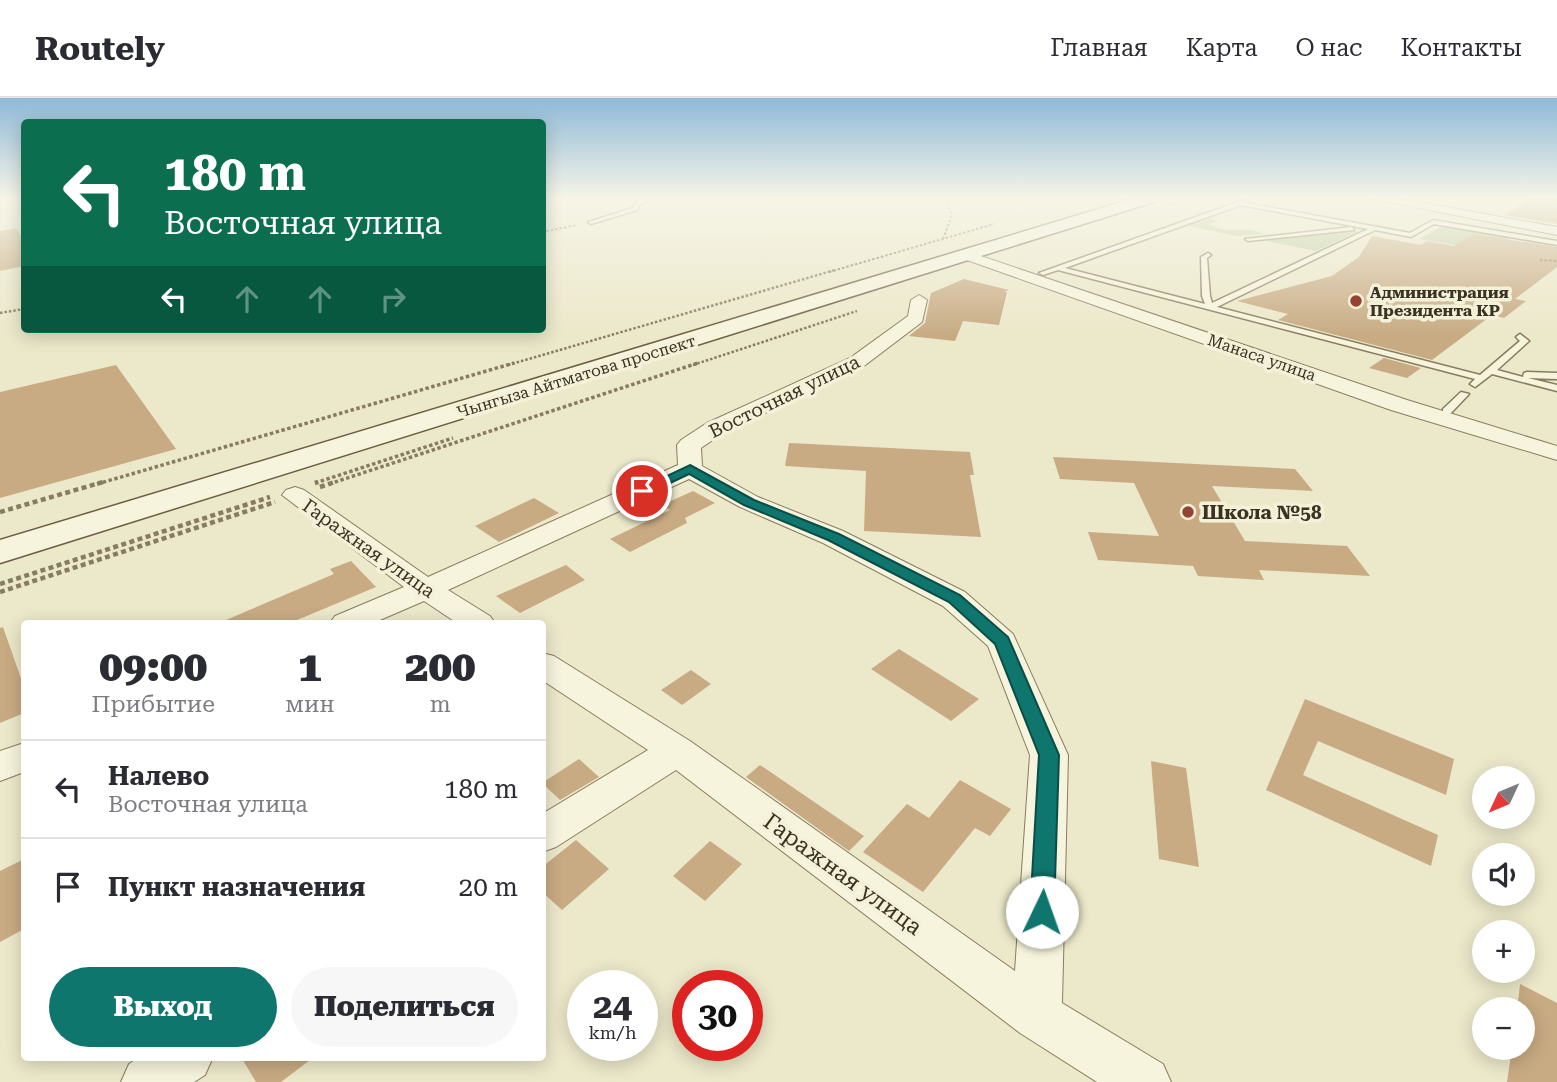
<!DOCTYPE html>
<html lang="ru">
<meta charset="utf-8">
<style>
:root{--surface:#fff;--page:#f7f7f7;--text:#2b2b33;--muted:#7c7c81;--line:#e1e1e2;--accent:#0f766e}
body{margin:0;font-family:"Roboto Serif",serif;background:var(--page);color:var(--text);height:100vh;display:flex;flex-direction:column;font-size:26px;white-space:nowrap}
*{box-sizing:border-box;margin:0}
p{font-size:23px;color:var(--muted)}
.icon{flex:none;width:38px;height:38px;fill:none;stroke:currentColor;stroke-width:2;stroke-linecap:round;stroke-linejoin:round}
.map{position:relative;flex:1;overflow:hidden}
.sheet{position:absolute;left:21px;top:522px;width:525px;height:441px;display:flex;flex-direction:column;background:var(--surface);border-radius:7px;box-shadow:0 4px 18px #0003}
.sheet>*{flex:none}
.top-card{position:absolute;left:21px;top:21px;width:525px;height:214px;border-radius:7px;box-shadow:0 4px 18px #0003;background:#0b6e4f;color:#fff;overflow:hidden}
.needle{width:46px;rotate:226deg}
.controls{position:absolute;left:1472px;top:668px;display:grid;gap:14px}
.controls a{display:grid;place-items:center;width:63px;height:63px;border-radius:50%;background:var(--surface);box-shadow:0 4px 18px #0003;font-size:35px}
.speed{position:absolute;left:567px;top:872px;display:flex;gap:14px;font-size:35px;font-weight:700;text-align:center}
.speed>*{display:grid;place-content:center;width:91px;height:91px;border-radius:50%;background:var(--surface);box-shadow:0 4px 18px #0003;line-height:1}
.speed small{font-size:18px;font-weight:400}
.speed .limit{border:10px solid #d22;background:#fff;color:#111}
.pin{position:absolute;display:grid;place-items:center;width:60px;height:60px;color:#fff;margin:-30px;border:4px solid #fff;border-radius:50%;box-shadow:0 2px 7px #0007}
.me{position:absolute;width:77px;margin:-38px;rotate:3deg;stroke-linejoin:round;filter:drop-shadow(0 0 5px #0008)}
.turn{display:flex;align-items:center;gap:24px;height:147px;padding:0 28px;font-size:32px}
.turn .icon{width:91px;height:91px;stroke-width:2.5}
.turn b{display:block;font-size:49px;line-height:60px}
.lanes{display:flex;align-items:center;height:66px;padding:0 28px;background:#0003;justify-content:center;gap:35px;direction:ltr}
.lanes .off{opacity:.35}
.eta{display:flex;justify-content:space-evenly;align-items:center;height:119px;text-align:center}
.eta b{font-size:42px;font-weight:800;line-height:49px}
.button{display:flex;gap:14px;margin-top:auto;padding:14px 28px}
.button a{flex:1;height:80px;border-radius:42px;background:var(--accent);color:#fff;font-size:28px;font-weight:800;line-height:80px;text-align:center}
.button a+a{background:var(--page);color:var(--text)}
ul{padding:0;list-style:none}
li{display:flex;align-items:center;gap:21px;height:98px;padding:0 28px;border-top:2px solid var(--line)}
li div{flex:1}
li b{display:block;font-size:26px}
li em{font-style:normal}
header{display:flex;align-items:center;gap:42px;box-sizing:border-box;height:98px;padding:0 35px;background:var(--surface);border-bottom:2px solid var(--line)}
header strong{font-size:33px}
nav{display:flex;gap:38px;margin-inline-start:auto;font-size:24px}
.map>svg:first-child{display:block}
.green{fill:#beca9e}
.building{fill:#c8ab83}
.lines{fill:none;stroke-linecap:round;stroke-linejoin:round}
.service-casing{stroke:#887c5f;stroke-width:3}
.minor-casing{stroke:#887c5f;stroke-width:2}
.secondary-casing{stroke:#6a5d42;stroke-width:3}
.path-far3{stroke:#887c5f;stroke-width:2;stroke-dasharray:2.5 2;stroke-linecap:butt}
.path-far2{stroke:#887c5f;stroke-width:2.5;stroke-dasharray:2.5 2;stroke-linecap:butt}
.path-far1{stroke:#887c5f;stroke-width:3.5;stroke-dasharray:3.5 2.5;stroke-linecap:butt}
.path{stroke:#887c5f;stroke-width:4.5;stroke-dasharray:5 3.5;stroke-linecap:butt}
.service{fill:#f7f4dd;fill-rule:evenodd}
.minor{fill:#f7f4dd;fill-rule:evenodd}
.secondary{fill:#f7f4dd;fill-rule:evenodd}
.route{fill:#0f766e;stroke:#0a4d48;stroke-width:2}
.poi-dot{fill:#944233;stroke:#f4f1d9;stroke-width:2.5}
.labels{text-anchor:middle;stroke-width:7;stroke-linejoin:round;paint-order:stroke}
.far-poi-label{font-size:16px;font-weight:bold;fill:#3a3222;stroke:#f4f1d9;text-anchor:start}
.far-street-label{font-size:16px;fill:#3a3222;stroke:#f4f1d9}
.street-label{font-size:19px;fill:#3a3222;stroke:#f4f1d9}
.poi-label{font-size:19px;font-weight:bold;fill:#3a3222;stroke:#f4f1d9;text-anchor:start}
.near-street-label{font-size:23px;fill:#3a3222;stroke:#f4f1d9}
</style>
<header>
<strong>Routely</strong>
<nav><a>Главная</a><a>Карта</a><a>О нас</a><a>Контакты</a></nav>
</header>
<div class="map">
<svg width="1557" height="984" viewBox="0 0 1557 984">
<rect width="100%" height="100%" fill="#ece8ca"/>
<path class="green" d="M1209,119L1219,123L1209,126C1225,138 1248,127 1263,136L1237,138L1189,128Z
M1442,128L1509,140L1491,153L1419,141Z
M1352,133L1357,134L1316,153L1262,142Z"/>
<path class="building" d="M1531,100H1557V126L1505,117Z
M16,130L24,143V168L0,173V133Z
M1474,136L1557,149V169L1515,201L1526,203L1504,220L1492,217L1432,262L1278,222L1288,216L1237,203L1332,178L1359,159L1372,138L1421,147L1427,143L1454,148Z
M964,181L1009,192L1004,194H1007L999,227L963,223L955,243L909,238L925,225L931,195Z
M1384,260L1421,270L1407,280L1369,270Z
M116,267L176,351L0,400V294Z
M789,345L970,354L974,377H970L981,439L864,433L866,373L785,368Z
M1053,359L1295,371L1313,393L1212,388L1245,443L1347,448L1370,478L1259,472L1264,482L1198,478L1193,468L1098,462L1088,434L1159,438L1134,385L1060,381Z
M693,393L715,405L685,420L687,425L630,454L610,441L670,412L662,407Z
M534,400L559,415L499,444L475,428Z
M351,463L376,489L290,525H219L334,476L330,471Z
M566,467L585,482L520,515L496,498Z
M3,529L24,589V615L0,625V530Z
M899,551L979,601L951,623L871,571Z
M691,572L711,586L682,607L661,592Z
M1305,601L1454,661L1446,697L1318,643L1303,677L1438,737L1431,768L1266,692Z
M579,661L599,679L560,702L542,685Z
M1151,663L1186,670L1199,769L1159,761Z
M760,667L864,738L849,753L746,679Z
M960,682L1011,711L990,738L975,730L923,794L863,754L907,706L929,720Z
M576,742L609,771L562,812L542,794V769Z
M710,743L742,766L705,803L673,778Z
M24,761V831L0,844V773Z
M1520,886L1557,905V984H1507L1512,950H1522V912H1517Z
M241,959H314L281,984H256Z"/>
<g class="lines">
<defs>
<path id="service" d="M645,100H654L640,106L637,112L591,126L588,124L633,110L636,104Z
M1246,101L1249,103L1247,105L1410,135L1433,122L1557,143V147L1434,126L1411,139L1375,132L1217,209L1480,277L1520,243L1516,239L1520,236L1529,243L1497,272L1523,279L1524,275L1527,274L1557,275V281L1528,280L1557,287V293L1492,276L1475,289L1470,286L1475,281L1058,172L1043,177L1039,175ZM1241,107L1368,131L1212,205L1210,198L1207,160L1211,157L1208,155L1201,159L1202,198L1205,206L1065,170Z
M1352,129L1354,132L1248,143L1245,141Z
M1461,294L1469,296L1451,315H1443V311Z"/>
<path id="minor" d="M1368,100H1396L1557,129V137Z
M969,154L1407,302L1557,348V362L1391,312L964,161L962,158L964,155Z
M919,197L927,202L922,224L864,268L723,335L701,350L702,368L758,399L843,433L965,494L1013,536L1068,657L1062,905L1163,966L1171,984H1097L1020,935L676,672L556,749L542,754V716L648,652L542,582V555L554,558L690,643L1015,873L1030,657L988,548L943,508L823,445L740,409L689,381L448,492L490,518L495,525H457L424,503L373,525H330L335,518L404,489L282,397L286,392L295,389L304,392L428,479L678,367L677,347L681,342L707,325L850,260L908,218L911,202Z
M24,645V674L0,683V653Z
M139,959H213L205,977L194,984H121L129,966Z"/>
<path id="secondary" d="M1135,100H1159L1157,103L0,465V442Z"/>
</defs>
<use href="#service" class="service-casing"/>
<use href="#minor" class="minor-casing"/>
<use href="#secondary" class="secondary-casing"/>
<path class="path-far3" d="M1170,107L1189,100
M542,134L576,127
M943,141L952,117L945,100
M1540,162L1557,163
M829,174L994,126"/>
<path class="path-far2" d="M0,215L24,211
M508,267L835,172
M693,267L857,213"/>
<path class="path-far1" d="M315,385L453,340
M97,386L514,265
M329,386L698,265"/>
<path class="path" d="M315,385L318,384
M320,389L335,384
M0,414L103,384
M0,486L270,399
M0,494L275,404"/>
<use href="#service" class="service"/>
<use href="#minor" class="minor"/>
<use href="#secondary" class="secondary"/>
</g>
<linearGradient id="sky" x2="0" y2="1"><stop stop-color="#8fb9d7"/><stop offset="0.42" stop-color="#f6f5e7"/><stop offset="1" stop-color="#f6f5e7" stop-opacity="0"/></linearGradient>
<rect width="1557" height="238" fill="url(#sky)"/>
<path class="route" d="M690,367L754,402L839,436L960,497L1008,539L1059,657L1054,814L1050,821L1042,824L1033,821L1030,814L1039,657L995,546L949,504L828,442L744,407L689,376L647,396L642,397L635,393Z"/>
<g class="poi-dot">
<circle cx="1356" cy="203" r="7"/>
<circle cx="1188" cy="414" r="7"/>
</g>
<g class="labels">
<g class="far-poi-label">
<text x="1370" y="200">Администрация<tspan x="1370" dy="18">Президента КР</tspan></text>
</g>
<g class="far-street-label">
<text transform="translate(1262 259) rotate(19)" y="6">Манаса улица</text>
<text transform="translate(576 278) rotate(-17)" y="6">Чынгыза Айтматова проспект</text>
</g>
<g class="street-label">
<text transform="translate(784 298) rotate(-26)" y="7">Восточная улица</text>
<text transform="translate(369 450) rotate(35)" y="7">Гаражная улица</text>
</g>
<g class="poi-label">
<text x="1202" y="421">Школа №58</text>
</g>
<g class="near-street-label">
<text transform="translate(843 776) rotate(36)" y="8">Гаражная улица</text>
</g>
</g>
</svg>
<div class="controls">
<a><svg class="needle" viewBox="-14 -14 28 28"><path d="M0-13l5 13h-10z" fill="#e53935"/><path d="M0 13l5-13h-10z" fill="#7c7c81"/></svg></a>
<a><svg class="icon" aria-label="sound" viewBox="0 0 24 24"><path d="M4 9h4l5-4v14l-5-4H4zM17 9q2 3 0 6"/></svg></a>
<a>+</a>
<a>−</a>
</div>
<div class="speed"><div>24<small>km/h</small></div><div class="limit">30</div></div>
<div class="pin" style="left:642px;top:393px;background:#d93025"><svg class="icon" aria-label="arrive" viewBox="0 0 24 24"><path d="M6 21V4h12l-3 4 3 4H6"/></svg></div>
<svg class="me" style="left:1042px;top:814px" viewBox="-20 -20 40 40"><circle r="19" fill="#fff"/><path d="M0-13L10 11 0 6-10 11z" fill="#0f766e"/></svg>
<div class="top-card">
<div class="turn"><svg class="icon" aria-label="left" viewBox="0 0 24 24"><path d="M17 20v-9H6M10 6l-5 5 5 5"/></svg><div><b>180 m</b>Восточная улица</div></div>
<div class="lanes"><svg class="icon" aria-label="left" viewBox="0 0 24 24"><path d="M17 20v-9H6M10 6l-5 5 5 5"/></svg><svg class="icon off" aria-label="ahead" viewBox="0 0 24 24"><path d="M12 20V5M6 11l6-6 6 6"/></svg><svg class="icon off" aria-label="ahead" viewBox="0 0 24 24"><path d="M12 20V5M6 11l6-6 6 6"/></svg><svg class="icon off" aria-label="right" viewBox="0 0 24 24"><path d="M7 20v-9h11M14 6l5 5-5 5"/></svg></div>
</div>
<section class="sheet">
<div class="eta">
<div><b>09:00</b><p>Прибытие</p></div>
<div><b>1</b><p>мин</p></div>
<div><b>200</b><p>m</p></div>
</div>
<ul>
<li><svg class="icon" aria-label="left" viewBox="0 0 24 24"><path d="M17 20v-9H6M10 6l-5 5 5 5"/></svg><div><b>Налево</b><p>Восточная улица</p></div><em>180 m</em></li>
<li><svg class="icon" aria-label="arrive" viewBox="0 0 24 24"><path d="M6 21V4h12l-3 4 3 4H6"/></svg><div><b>Пункт назначения</b></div><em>20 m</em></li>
</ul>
<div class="button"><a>Выход</a><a>Поделиться</a></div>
</section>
</div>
